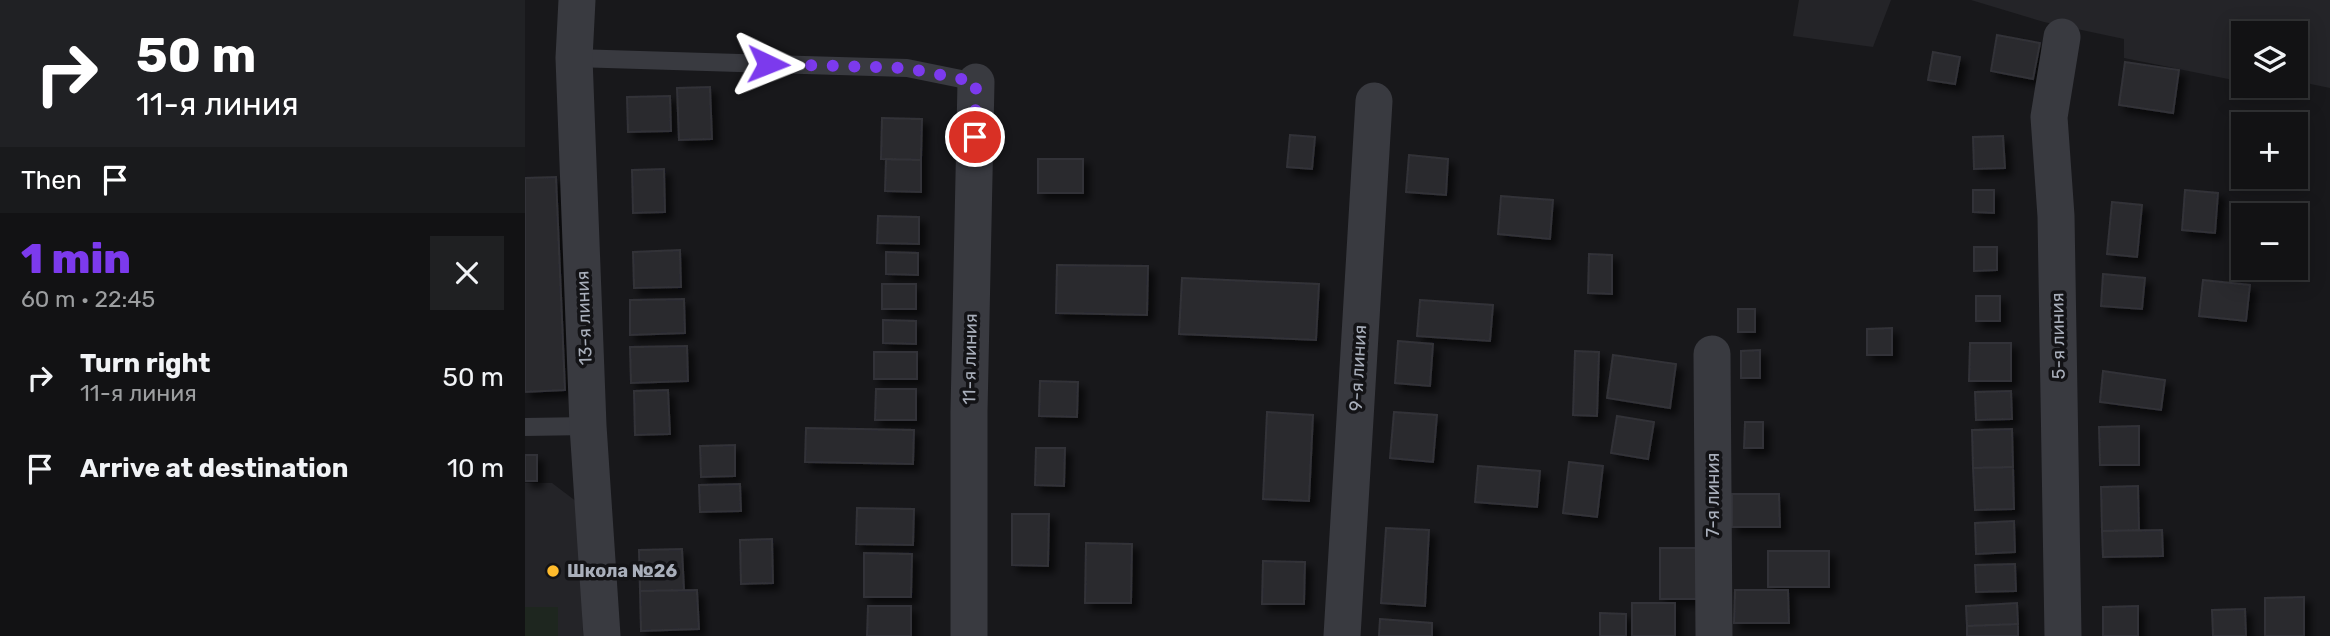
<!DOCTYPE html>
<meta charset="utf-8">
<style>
:root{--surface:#121214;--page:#1f2022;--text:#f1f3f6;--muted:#9c9ea0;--line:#313234;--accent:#7c3aed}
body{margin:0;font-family:Rubik,sans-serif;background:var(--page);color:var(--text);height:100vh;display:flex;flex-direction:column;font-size:26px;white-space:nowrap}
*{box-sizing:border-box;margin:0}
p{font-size:23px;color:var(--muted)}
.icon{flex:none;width:38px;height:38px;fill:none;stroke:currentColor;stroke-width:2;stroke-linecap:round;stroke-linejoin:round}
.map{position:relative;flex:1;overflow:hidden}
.drawer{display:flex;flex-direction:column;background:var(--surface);width:525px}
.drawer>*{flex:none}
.hud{background:#202124;color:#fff;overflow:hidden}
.buttons{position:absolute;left:1706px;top:21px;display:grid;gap:14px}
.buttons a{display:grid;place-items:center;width:77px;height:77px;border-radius:0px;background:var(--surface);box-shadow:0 4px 18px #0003,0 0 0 2px var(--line);font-size:35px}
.pin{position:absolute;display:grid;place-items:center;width:60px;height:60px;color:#fff;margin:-30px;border:4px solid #fff;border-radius:50%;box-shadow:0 2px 7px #0007}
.me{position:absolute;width:77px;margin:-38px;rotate:92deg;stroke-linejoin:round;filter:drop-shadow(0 0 5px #0008)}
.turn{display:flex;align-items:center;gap:24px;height:147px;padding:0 21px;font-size:32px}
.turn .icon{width:91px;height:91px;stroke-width:2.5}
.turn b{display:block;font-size:49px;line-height:60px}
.then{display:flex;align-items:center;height:66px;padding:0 21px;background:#0003;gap:14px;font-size:26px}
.round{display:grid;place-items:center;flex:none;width:74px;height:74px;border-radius:0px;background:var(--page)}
.head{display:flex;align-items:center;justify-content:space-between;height:119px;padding:0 21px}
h1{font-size:42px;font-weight:800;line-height:52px;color:var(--accent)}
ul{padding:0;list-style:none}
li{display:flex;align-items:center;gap:21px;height:91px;padding:0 21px}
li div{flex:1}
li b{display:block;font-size:26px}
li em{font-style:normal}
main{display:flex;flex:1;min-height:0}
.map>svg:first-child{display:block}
.built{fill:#242428}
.grass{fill:#1e261f}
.building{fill:#2b2b2f;stroke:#323237;stroke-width:2;filter:url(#shadow)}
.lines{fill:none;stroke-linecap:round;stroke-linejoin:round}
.service{stroke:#393a40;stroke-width:18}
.minor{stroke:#393a40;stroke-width:37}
.route{stroke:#7c3aed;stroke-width:12;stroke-dasharray:0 21.6}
.poi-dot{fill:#ffbb2c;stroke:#131316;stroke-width:2.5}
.labels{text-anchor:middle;stroke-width:7;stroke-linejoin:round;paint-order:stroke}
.street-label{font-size:18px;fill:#a9afbb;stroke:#131316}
.poi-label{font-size:18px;font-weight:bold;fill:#a9afbb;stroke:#131316;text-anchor:start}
</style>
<main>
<section class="drawer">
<div class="hud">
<div class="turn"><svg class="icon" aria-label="right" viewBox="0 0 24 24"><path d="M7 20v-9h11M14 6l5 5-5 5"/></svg><div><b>50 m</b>11-я линия</div></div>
<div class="then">Then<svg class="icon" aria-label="arrive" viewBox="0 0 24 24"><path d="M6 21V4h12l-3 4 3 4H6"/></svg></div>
</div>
<div class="head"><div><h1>1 min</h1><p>60 m · 22:45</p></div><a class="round"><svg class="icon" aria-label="close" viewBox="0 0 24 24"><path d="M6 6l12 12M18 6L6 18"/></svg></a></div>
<ul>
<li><svg class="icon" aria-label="right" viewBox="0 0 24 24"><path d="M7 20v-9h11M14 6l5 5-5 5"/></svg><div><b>Turn right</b><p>11-я линия</p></div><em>50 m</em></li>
<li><svg class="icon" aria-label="arrive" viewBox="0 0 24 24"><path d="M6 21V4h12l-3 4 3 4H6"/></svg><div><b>Arrive at destination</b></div><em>10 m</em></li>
</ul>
</section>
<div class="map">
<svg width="1805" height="636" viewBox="0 0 1805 636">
<defs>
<filter id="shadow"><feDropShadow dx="6" dy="6" stdDeviation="3.5" flood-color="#0009"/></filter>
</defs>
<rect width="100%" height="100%" fill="#18181b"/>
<path class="built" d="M1274,0H1366L1348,47L1268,36Z
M1446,0H1805V88L1771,81V33H1718V69L1713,81L1599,58V39L1519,22Z
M0,483H27L56,505L58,636H0Z"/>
<path class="grass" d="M0,607H33V636H0Z"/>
<path class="building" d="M1472,35L1515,43L1508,79L1466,71Z
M1408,52L1435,57L1430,84L1403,80Z
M1600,62L1654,70L1648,113L1594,105Z
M185,87L187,139L154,140L152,88Z
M145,96L146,131L103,132L102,97Z
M357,118L397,119L396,160L356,159Z
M765,135L790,137L787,169L762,167Z
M1478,136L1480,168L1449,169L1448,137Z
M884,155L923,159L921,195L881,192Z
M361,159L396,160V192L360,191Z
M513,159H558V193H513Z
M139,169L140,212L108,213L107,170Z
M31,177L40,390L0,392V178Z
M1448,190H1469V213L1448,212Z
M1660,190L1693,193L1690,233L1657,230Z
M976,196L1028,200L1025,239L973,234Z
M1587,202L1617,205L1612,257L1582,254Z
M353,216L394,217V244L352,243Z
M1449,247H1472V270L1449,271Z
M155,250L156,287L109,288L108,252Z
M361,252L393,253V275L361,274Z
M1064,254L1087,255V294L1063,293Z
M532,265L623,266L622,315L531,313Z
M1578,274L1620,278L1617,309L1576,306Z
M657,278L794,284L791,340L654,334Z
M1678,280L1725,285L1721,321L1674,316Z
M357,284H391V309H357Z
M1451,296H1475V321H1451Z
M159,299L160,333L105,335V300Z
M895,300L968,305L965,341L892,336Z
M1213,309H1230V332H1213Z
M358,320L391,321V344L358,343Z
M1367,328V355H1342V329Z
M873,341L908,344L905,386L870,383Z
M1445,343H1486V381H1444Z
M162,346L163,381L106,383L105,347Z
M1235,350V378H1216V351Z
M1050,351L1074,352L1072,416L1048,415Z
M349,352H392V379H349Z
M1088,355L1151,364L1145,408L1082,398Z
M1578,371L1640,380L1636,410L1575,402Z
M515,381L553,382L552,417L514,416Z
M351,389H391V420H350Z
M143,390L145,434L110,435L109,391Z
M1486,391L1487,419L1451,420L1450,392Z
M742,412L788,415L784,501L738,499Z
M869,412L912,415L908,462L865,458Z
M1092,416L1129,422L1123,459L1086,453Z
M1220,422H1238V448H1219Z
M1614,426V465H1575L1574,427Z
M281,428L389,430L388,464L280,462Z
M1487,429L1488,467L1448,468L1447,430Z
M210,445V476L176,477L175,446Z
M511,448H540L539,486L510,485Z
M0,455H12V481H0Z
M1044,462L1078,466L1072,517L1038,513Z
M953,466L1015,471L1012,507L950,502Z
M1488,467L1489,509L1450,510L1448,468Z
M215,484L216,511L175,512L174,485Z
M1613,486L1614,530L1577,531L1576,487Z
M1207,494H1254L1255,527H1207Z
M332,508L389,509L388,545L331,544Z
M487,514H524L523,566L487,565Z
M1489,521L1490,552L1451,554L1450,523Z
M861,528L904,530L900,606L856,603Z
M1637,530L1638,556L1578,557L1577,531Z
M247,539L248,583L216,584L215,540Z
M561,543L607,544L606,603H560Z
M1135,548H1171L1172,599H1135Z
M157,549L159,590L115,591L114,550Z
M1243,551H1304V587H1243Z
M339,553L387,554L386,597H339Z
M738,561L780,562L779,604H737Z
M1490,564L1491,591L1451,592L1450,565Z
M172,590L174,629L116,631L115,591Z
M1210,590H1263L1264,623H1209Z
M1779,597V636H1740V598Z
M1107,603H1150V636H1107Z
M1492,603L1493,624L1442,626L1441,606Z
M343,606H386V636H342Z
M1613,606V636H1578V607Z
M1720,609L1721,636H1688L1687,610Z
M1075,613L1101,614V636H1075Z
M855,619L907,623V636H854Z
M1493,624V636H1442V626Z"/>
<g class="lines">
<path class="service" d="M49,58L382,68L451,82
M0,427L63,426"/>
<path class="minor" d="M52,0L49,58L63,426L77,636
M1537,37L1524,117L1531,216L1538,636
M1187,354L1189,636
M444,636V412L451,82
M817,636L849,101"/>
</g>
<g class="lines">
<path class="route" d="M243,64L382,68L451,82L450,137"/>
</g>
<circle class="poi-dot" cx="28" cy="571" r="7"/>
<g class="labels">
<g class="street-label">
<text transform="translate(59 318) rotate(-92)" y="6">13-я линия</text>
<text transform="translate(1533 336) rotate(-91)" y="6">5-я линия</text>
<text transform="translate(445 359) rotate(-89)" y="6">11-я линия</text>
<text transform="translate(833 368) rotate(-87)" y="6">9-я линия</text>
<text transform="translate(1188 495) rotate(-90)" y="6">7-я линия</text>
</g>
<g class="poi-label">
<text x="42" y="577">Школа №26</text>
</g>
</g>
</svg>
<div class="buttons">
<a><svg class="icon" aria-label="layers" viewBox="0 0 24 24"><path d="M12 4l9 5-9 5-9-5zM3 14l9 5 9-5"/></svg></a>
<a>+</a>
<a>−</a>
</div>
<div class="pin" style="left:450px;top:137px;background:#d93025"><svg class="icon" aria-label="arrive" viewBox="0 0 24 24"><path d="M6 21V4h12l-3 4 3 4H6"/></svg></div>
<svg class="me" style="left:243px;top:64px" viewBox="-20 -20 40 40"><path d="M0-17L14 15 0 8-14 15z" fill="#7c3aed" stroke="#fff" stroke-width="4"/></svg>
</div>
</main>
